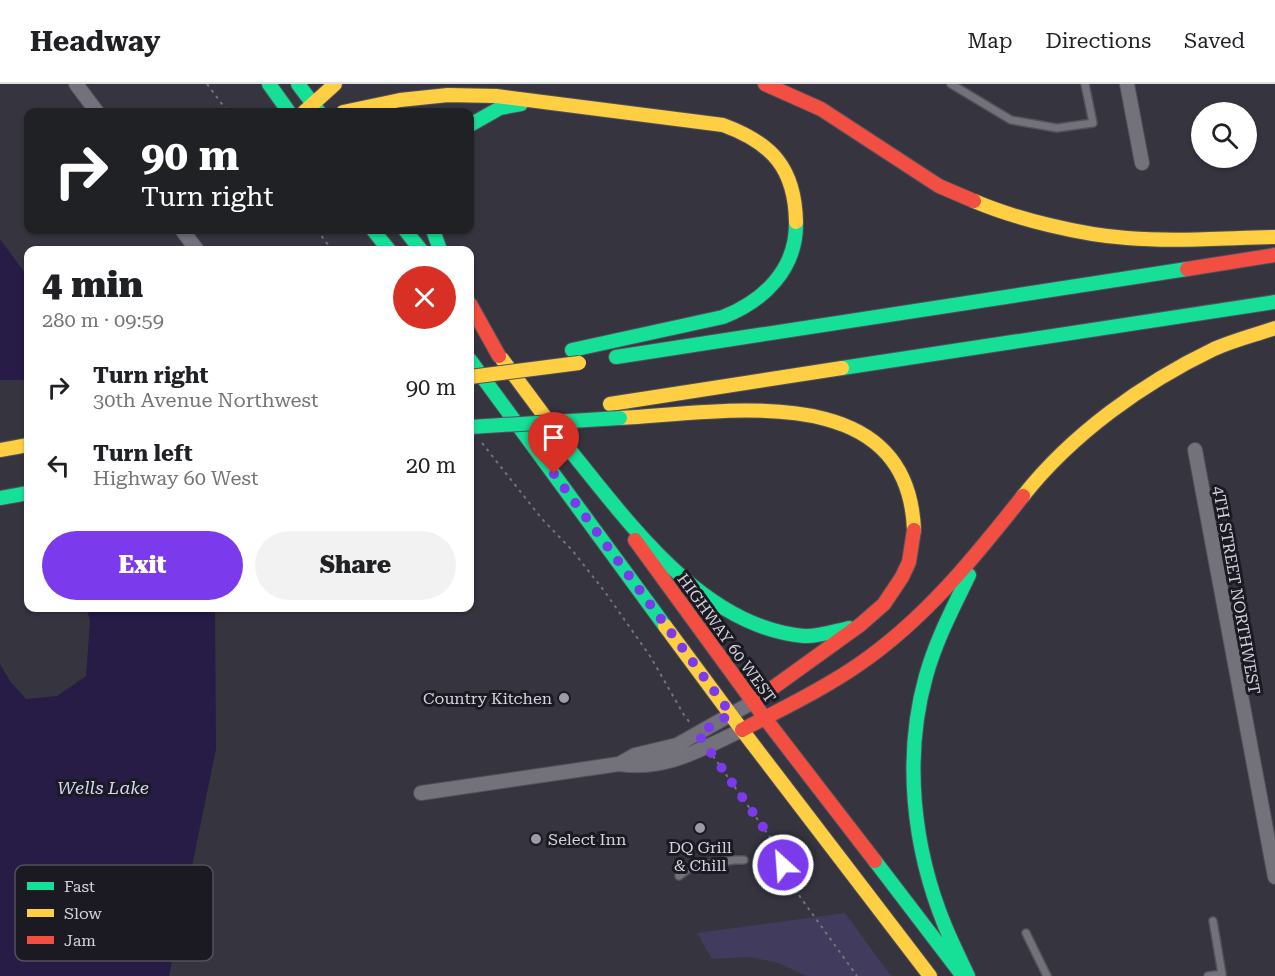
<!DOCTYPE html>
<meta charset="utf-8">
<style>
:root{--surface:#fff;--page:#f2f2f2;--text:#202124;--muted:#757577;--line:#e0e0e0;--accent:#7c3aed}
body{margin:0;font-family:"Roboto Serif",serif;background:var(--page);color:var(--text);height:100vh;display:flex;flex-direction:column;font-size:22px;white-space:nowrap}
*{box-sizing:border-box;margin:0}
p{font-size:20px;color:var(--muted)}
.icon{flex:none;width:33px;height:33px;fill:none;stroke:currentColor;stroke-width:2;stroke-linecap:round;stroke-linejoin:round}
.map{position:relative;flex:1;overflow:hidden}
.panel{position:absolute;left:24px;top:162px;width:450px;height:366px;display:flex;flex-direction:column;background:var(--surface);border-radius:12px;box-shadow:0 2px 4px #0004}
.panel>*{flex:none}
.hud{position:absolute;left:24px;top:24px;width:450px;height:126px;border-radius:12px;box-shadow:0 2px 4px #0004;background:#202124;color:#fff;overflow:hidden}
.buttons{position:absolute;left:1191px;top:18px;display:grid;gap:12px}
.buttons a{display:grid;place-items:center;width:66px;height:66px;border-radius:50%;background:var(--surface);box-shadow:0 2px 4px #0004;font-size:30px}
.pin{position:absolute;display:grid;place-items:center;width:51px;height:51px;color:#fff;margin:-62px -26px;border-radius:50% 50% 50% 0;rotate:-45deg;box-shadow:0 0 6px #0007}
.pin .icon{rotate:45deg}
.me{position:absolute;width:66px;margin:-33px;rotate:334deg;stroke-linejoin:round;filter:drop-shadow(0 0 4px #0008)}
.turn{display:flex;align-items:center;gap:21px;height:126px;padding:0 18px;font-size:27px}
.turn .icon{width:78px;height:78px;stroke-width:2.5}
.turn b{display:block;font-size:42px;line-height:51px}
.round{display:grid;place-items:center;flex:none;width:63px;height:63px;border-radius:32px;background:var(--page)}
.headline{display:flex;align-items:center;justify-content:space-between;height:102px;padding:0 18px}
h1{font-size:36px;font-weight:800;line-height:45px}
.primary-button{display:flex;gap:12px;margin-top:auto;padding:12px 18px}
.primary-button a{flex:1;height:69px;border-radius:36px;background:var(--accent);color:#fff;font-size:24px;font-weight:800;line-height:69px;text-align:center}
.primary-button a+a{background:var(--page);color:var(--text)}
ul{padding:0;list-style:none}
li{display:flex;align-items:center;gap:18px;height:78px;padding:0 18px}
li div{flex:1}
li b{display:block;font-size:22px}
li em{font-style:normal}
header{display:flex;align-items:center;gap:36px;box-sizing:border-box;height:84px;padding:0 30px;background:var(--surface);border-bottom:2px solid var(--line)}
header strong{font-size:28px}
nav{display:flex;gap:33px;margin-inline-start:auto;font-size:21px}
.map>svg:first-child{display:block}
.green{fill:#413c5d}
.water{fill:#261c46}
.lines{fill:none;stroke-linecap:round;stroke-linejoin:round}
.lane-casing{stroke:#52515a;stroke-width:10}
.street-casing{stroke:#52515a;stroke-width:16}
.fast-casing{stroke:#52515a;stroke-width:16}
.slow-casing{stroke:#52515a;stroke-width:16}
.jam-casing{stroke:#52515a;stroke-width:16}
.path{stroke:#73737a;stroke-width:2;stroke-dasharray:3 4.5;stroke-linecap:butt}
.lane{stroke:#73727a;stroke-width:7}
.street{stroke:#73727a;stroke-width:14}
.fast{stroke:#16e098;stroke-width:14}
.slow{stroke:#ffcf43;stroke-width:14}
.jam{stroke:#f24e42;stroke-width:14}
.fast-bridge-casing{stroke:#52515a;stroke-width:16;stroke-linecap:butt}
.slow-bridge-casing{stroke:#52515a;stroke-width:16;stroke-linecap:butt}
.fast-bridge{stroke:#16e098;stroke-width:14}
.slow-bridge{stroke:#ffcf43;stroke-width:14}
.route{stroke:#7c3aed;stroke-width:10;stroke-dasharray:0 18}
.poi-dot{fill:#9c9ba6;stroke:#1b1a22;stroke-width:2}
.labels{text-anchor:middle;stroke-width:6;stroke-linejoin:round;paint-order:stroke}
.street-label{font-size:16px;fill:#d3d2dd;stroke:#1b1a22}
.poi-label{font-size:16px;fill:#d3d2dd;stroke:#1b1a22;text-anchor:end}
.water-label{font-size:18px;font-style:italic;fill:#d6d3f3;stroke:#1b1a22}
.key{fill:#1b1a22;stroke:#52515a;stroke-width:1.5}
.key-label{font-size:16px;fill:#d3d2dd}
</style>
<header>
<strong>Headway</strong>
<nav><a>Map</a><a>Directions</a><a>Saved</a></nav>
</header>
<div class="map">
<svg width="1275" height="892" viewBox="0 0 1275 892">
<rect width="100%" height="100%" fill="#36353f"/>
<path class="green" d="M845,829L891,892H806L779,879L749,873L712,875L697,849Z"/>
<path class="water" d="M0,155L28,193V296H0Z
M87,524H215L216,665L176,860L169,892H0V580L10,597L26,615L57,612L86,592L90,538Z"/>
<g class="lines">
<defs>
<path id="lane" d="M951,0L1011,36L1057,44L1093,39L1085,0
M679,792L691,783L734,776H744
M1026,849L1047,892
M1208,892L1222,890L1213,837"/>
<path id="street" d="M76,0L97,28
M1127,0L1142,79
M182,146L197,166
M1195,366L1275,793
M619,680L635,671L677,661L753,618
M421,709L619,680C666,687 701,665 742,646"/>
<path id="fast" d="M269,0L289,28
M298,0L319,28
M470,41L500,24L521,20
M373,146L389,166
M405,146L421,166
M433,146L440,166
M572,266L723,233C764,217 797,185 796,138
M616,273L1187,185
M470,276L665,542
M842,284L1275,218
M564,359C625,433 700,543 804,552C818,553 835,547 849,544
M0,414L28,409
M875,777L959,887
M968,892C960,875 952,859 945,842C913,764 903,674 926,592C936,556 953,524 969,491"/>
<path id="slow" d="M304,28L335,0
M343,28L400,16L448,11L496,12L723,41C772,59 795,84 796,138
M974,117C1016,135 1082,151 1127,154C1176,158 1226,154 1275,153
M502,275L557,349
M610,320L842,284
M620,334C723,329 908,292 914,446
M0,366L28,361
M1023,412C1072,350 1143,299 1214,265C1234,256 1255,251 1275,244
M665,542L742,646L930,892"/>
<path id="jam" d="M765,0L821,25L939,102L974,117
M1187,185L1275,171
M470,220L499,272
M635,456L764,633L875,777
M753,618L860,541L884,520L902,493L909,478L914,446
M742,646C781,625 822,606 858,581C924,536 974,474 1023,412"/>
</defs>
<use href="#lane" class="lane-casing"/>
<use href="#street" class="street-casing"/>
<use href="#fast" class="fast-casing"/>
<use href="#slow" class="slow-casing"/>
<use href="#jam" class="jam-casing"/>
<path class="path" d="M207,0L228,28
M317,146L332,166
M482,359L542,435L572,466L605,508L650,572L684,631L691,640
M713,672L779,766L788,796L857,892"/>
<use href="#lane" class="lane"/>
<use href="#street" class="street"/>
<use href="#fast" class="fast"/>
<use href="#slow" class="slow"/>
<use href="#jam" class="jam"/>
<defs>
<path id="fast-bridge" d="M470,343L620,334"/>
<path id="slow-bridge" d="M470,293L579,279"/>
</defs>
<use href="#fast-bridge" class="fast-bridge-casing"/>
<use href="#slow-bridge" class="slow-bridge-casing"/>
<use href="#fast-bridge" class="fast-bridge"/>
<use href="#slow-bridge" class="slow-bridge"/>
</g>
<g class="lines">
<path class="route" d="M554,390L731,630L698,650L779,766L783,781"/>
</g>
<g class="poi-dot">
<circle cx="564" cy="614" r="6"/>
<circle cx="700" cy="744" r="6"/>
<circle cx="536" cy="755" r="6"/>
</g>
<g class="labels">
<g class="street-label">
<text transform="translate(1237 506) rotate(80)" y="6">4TH STREET NORTHWEST</text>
<text transform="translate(727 554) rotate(54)" y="6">HIGHWAY 60 WEST</text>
</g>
<g class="poi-label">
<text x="552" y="620">Country Kitchen</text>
<text x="548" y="761" text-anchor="start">Select Inn</text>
<text x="700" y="769" text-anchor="middle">DQ Grill<tspan x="700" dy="18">&amp; Chill</tspan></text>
</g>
<g class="water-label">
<text x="103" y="710">Wells Lake</text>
</g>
</g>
<rect x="15" y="781" width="198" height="96" rx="9" class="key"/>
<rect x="27" y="798" width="27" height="8" fill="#16e098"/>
<rect x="27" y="825" width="27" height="8" fill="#ffcf43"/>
<rect x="27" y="852" width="27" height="8" fill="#f24e42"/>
<g class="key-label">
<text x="64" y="808">Fast</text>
<text x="64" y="835">Slow</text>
<text x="64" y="862">Jam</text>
</g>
</svg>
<div class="buttons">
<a><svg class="icon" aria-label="search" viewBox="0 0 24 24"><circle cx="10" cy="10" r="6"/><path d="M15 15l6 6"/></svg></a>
</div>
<div class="pin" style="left:554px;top:390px;background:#d93025"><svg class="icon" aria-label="arrive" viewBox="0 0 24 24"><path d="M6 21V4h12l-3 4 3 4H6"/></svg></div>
<svg class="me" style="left:783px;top:781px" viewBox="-20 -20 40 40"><circle r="17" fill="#7c3aed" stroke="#fff" stroke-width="3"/><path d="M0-11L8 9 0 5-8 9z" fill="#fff"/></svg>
<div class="hud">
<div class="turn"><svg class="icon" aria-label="right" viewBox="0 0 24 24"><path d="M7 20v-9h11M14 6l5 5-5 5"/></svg><div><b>90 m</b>Turn right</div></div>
</div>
<section class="panel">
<div class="headline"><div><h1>4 min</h1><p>280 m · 09:59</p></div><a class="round" style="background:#d93025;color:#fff"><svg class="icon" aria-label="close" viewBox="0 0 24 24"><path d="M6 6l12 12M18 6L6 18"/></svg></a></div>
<ul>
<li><svg class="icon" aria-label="right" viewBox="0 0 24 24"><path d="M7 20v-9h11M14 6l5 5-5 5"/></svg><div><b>Turn right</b><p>30th Avenue Northwest</p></div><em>90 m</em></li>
<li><svg class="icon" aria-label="left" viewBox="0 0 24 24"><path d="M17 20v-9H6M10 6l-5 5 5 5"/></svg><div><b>Turn left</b><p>Highway 60 West</p></div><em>20 m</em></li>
</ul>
<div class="primary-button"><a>Exit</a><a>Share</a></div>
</section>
</div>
